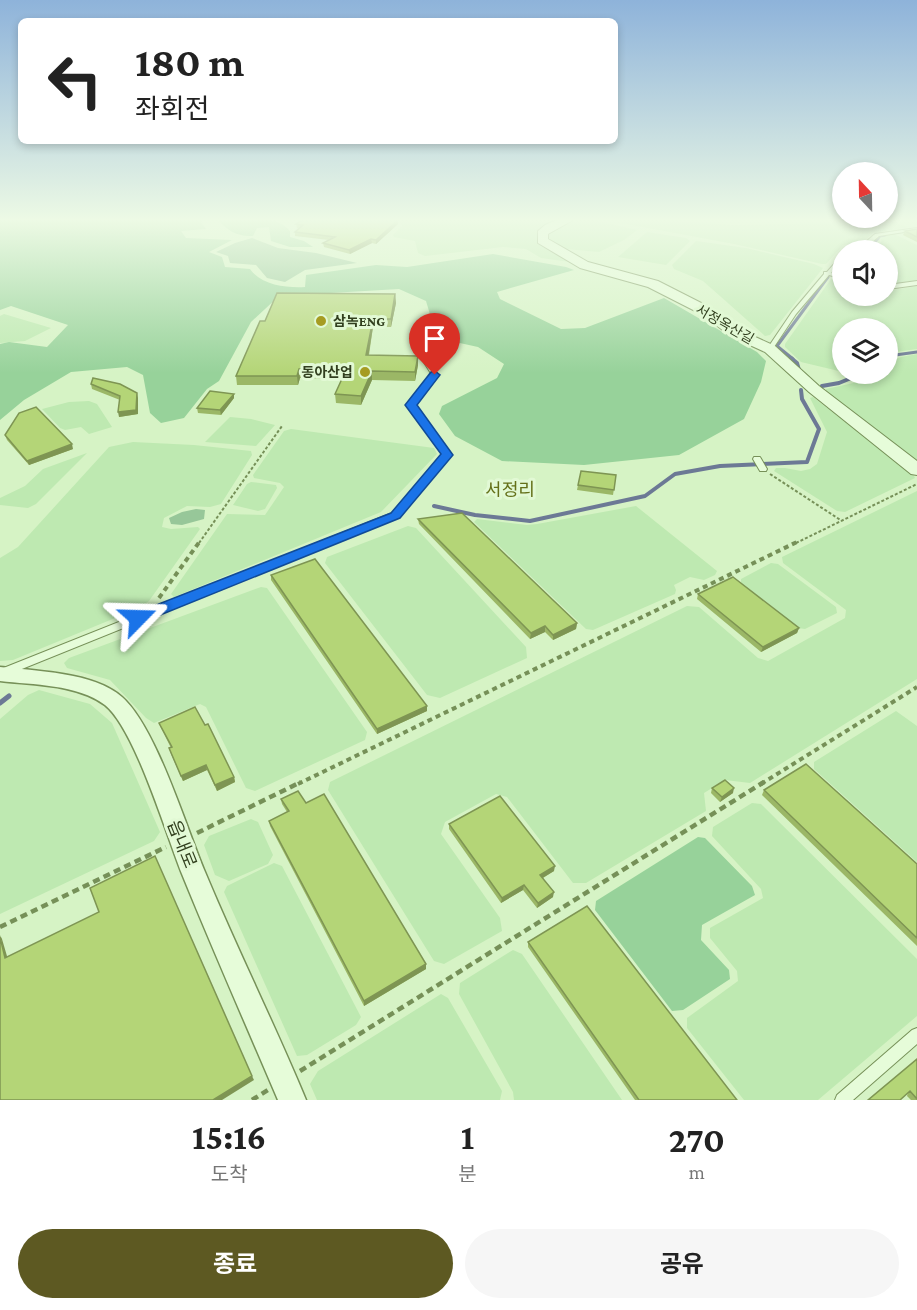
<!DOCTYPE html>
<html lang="ko">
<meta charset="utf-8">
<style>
:root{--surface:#fff;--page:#f6f6f6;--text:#222;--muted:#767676;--accent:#5d5922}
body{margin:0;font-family:"Crimson Pro","Noto Sans KR",serif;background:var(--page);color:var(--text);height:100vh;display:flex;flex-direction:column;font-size:22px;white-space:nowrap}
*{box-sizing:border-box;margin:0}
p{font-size:20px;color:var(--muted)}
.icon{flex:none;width:33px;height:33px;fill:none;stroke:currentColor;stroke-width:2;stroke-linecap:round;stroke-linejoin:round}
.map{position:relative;height:1100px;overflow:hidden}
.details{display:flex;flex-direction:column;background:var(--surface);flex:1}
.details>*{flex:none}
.hud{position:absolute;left:18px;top:18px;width:600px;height:126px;border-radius:9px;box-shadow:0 3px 9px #0003;background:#fff;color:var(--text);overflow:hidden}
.needle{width:39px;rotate:338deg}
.buttons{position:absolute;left:832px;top:162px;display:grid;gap:12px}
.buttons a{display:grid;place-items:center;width:66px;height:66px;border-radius:50%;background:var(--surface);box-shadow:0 3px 9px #0003;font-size:30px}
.pin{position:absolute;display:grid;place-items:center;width:51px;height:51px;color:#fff;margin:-62px -26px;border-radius:50% 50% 50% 0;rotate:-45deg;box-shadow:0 0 6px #0007}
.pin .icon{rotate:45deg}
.me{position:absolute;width:66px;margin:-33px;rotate:68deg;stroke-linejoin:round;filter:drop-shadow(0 0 4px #0008)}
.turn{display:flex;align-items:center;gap:21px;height:126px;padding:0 18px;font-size:27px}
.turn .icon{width:78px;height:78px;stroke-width:2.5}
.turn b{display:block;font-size:42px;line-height:51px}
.eta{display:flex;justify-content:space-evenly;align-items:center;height:102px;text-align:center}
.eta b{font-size:36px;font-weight:700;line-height:42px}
.cta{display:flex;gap:12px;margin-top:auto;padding:12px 18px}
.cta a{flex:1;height:69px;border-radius:36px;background:var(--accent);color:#fff;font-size:24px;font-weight:700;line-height:69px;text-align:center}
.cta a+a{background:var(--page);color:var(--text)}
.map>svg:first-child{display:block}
.farmland{fill:#bee9b1}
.green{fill:#97d29a}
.cemetery{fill:#97c799}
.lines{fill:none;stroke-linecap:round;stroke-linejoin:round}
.stream-far2{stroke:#6c7995;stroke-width:3}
.stream-far1{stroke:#6c7995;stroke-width:4}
.stream{stroke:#6c7995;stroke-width:5}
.service-casing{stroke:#769058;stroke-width:2}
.minor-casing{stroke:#769058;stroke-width:3}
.tertiary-casing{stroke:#769058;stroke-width:2}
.path-far2{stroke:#769058;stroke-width:2;stroke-dasharray:3 2;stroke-linecap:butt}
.path-far1{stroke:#769058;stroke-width:4;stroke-dasharray:5 4;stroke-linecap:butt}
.path{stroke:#769058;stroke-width:4.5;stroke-dasharray:7 4.5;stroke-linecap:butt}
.service{fill:#e6fcd9;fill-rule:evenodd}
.minor{fill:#e6fcd9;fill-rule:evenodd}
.tertiary{fill:#e6fcd9;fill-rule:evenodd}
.wall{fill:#9bb766}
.shaded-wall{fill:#7e9553}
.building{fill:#b4d577;stroke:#7e9553;stroke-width:1.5}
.route{fill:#1a73e8;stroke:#114b97;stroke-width:1.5}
.poi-dot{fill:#a69c22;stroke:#e2f9d5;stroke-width:2}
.labels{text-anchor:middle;stroke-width:6;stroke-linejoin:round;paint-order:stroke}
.far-poi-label{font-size:14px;font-weight:bold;fill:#313f1e;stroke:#e2f9d5;text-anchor:start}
.far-street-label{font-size:14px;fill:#313f1e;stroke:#e2f9d5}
.quarter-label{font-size:18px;fill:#647019;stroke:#e2f9d5}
.near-street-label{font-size:18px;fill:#313f1e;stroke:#e2f9d5}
</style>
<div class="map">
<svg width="917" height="1100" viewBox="0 0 917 1100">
<rect width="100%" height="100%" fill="#d6f3c5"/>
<path class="farmland" d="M371,219H563L538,231L537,240L570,262L541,258L526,249L503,247L425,256L418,253L415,241L394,237L393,235L402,226L401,223Z
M583,219H589L637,230L624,240L599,252L566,249L549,241L548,232L557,227Z
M636,219L733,225L892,222L908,227L873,233L864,241L843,245L826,264H822L734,244L621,223L623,221Z
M647,232L686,238L690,241L666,265L618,257Z
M894,234L917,245V280L888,285V250H854L881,243L882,236Z
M696,241L746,248L814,264L823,268L770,335L765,336L703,281L674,269L672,265Z
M837,278L843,280V296H888V291L917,286V349L888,353V328H843V372L801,362L785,347V344L831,279Z
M4,314L51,328L25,341L0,343V316Z
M917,354V462L826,392V389L858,382L870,374H888V363L901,357Z
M813,397L913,474L915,478L845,512L837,511L774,471L776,468H785L801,471L810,469L817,464L827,432L810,398Z
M89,401L97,404L112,427L89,434L81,427L65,430L60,428L42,409L69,402Z
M230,417L251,419L275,425L256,446L205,442Z
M291,429L434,448L437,454L381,512L174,597L171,594L227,514L265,515L284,487L280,483L254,478L253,475L284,431Z
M133,442L194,445L251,451L252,455L221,504L210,507L187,506L164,518L162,527L171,529L198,527L200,529L149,601L137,609L13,660L0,661V558L18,547L109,447Z
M87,453L36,504L28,508L0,505V498L25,486L43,469Z
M251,482L276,485L277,488L265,509L258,511L233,505L247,484Z
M917,491V679L750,783L725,780L704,793L706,811L586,883H573L507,797L496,794L445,822L441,834L500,918L502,931L444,964L434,961L328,790L330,782L687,606L699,607L758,658L768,661L845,618L846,610L783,563L782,557Z
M636,506L717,571L715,575L704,580L690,577L674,585L676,590L675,594L593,630L586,629L474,522L477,519L527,525L537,524Z
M408,526L416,528L526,647L527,658L440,698L427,695L325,563L327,557Z
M771,563L778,564L836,607L837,613L805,629L798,628L741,583V579Z
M261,587L267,588L367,732L365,740L255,791L246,788L206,707L200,704L154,723L146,718L110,680L67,668L64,663L69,658Z
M39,690L90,704L112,723L160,832L154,841L0,914V719L28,695Z
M896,711L917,726V862L814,769V762Z
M752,803L761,804L917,959V1016L818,1100H744L687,1028V1018L738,981L737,971L710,938V928L763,898L761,889L712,836L713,827Z
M251,819L258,822L273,855L268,864L229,881L215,875L204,845L209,836Z
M274,863L282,866L361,1017L356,1025L307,1055L297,1056L224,892L227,886Z
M513,950L522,954L622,1100H514L513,1092L459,994L460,983Z
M441,994L448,998L502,1091L500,1100H317L310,1084L318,1071Z"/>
<path class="green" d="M0,219H206L201,222L206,229L181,231L186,238L232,240L209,252L222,257L225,267L250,269C261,285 286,288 305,287L306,275L376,265L407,267L493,254L566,267L574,270L497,292L500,299L561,329L585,328L664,298L757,352L766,361L761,382L744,419L679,455L584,465L502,461L455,436L439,414L442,406L497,378L504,364L478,347L437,338L426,301L399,289L279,296L251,322L219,381L207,389L184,418L161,423L150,413L143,375L127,367L71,372L24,400L0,420V344L9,342L47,347L68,325L11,306L0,310Z
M217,219C241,219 274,212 290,231V237L304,241L313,247H290L271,241L269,227L257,228L253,236C237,237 227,230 217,219Z
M698,837L705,838L752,886L755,895L702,925L701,940L729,970L730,979L683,1010L672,1011L595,910L596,901Z"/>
<path class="cemetery" d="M252,238L278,248L316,253L357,263L305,270L285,282L267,278L256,265L230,263L228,256L216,252L235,243Z
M196,509L205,510L204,519L182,525L171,524L169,518L182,512Z"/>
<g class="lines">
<path class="stream-far2" d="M851,250L874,243L880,236L885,235
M888,356L917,352
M793,359L777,346L828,277"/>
<path class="stream-far1" d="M791,358L797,363L799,370
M822,386L839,383L861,374
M434,506L475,515L530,521L645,496L675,474L720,466L807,462L819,429L802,399L801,390"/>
<path class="stream" d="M0,703L9,696"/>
<defs>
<path id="service" d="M917,228V230L879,236L871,243L857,247L851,250H845L853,245L867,241L875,234Z
M843,254V259L831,273L843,275V279L829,275L796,314L772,350H768L767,349L792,312L824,274V272H827Z
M917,281V285L888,289V285Z
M419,348L421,349L438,375L414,405L451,455L398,517L7,675L4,676L1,675V669L392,513L443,455L408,405L432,375L416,350Z
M754,457H760L767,469L766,471H760L753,459Z
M917,1028V1044L853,1100H835L837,1095L912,1030Z"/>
<path id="minor" d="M0,667C35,671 94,672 122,697C156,727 186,827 205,872C237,949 274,1023 306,1100H278C246,1025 213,950 182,874C166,834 135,729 105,705C77,684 33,685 0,681Z"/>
<path id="tertiary" d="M559,219H575L548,234V239L588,262L658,281L715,310L740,330L775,346L819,386L917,461V475L911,474L809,392L765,352L730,336L705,316L648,287L580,268L538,243V231L545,225Z"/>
</defs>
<use href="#service" class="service-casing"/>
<use href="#minor" class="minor-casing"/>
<use href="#tertiary" class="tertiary-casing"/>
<path class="path-far2" d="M770,474L842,521
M199,543L282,426
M796,543L917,484"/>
<path class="path-far1" d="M159,598L200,541
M298,784L799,541
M761,784L917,687"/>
<path class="path" d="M197,833L301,782
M0,927L166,847
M300,1071L764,782
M252,1100L268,1090"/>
<use href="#service" class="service"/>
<use href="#minor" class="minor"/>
<use href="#tertiary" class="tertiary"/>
</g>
<path class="wall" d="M398,220V224L376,244L372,243L350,254L324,247L323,243L329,240L295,236V232L299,229L297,228L296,224Z
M917,229V242L903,235L905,231Z
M395,294L396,303L391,327H373L369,355L418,365L415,381L372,380L361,405L336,403L335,394L342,379L300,378L298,385H237L236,376L265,321Z
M91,384L138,398V414L119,417L120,400L92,389Z
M234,394V398L221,415L198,413L197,408Z
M5,435L73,449L29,465L7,440Z
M616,475L613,495L577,490L578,485Z
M418,519L577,623L576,629L553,640L545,632L530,639L419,524Z
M271,575L427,711L377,734L271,580Z
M698,594L799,628L797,633L761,652L697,599Z
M159,723L234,777L235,782L217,791L207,770L183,781L171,754L169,748H171L161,728Z
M712,788L733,793L720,802L711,793Z
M764,790L917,864V946L762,795Z
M281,799L306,803L426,964V969L364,1006L270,826L269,821L287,812L282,804Z
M449,824L554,871L543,878L553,897L537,908L523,890L501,903L449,829Z
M528,942L737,1100H635L528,947Z
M917,1059V1100H911L907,1096Z"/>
<path class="shaded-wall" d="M398,220V224L376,244V240Z
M371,239L372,243L350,254L349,250Z
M395,294L396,303L391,327V319Z
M373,319V327L367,364L366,355Z
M418,356V365L415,381V372Z
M299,369L300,378L298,385L297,376Z
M372,371V380L361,405V396Z
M137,393L138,398V414L119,417L118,412Z
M234,394V398L221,415L220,410Z
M72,444L73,449L29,465L27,461Z
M577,623L576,629L553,640V635Z
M545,626V632L530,639L531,633Z
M799,628L797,633L761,652L763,647Z
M427,706V711L377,734V729Z
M206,765L207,770L183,781L181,776Z
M234,777L235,782L217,791L215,785Z
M734,788L733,793L720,802L722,797Z
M555,866L554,871L539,880L540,875Z
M524,885L523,890L501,903L502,898Z
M554,892L553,897L537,908L538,903Z
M0,935L2,939L9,963L5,958Z
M426,964V969L364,1006V1001Z
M252,1076L254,1080L222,1100H213Z"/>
<path class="building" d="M304,219H387L398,220L376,240L371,239L349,250L323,243L335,237L295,232L303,225L296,224Z
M917,229V237L905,231Z
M277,293L395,294L391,319H373L366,355L418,356L415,372L372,371L361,396L335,394L346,370L299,369L297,376H236L260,321H265Z
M93,378L120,384L137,393L136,410L118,412L120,396L91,384Z
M210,391L234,394L220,410L197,408Z
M36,407L72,444L27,461L5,435L19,413Z
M581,471L616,475L614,490L578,485Z
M462,513L577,623L553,635L545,626L531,633L418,519Z
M315,559L427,706L377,729L271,575Z
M733,577L799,628L763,647L698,594Z
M195,707L205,725L208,724L234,777L215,785L206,765L181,776L169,748L172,747L159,723Z
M806,764L917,864V938L764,790Z
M725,780L734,788L722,797L712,788Z
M298,791L306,803L324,794L426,964L364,1001L269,821L289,811L281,799Z
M500,796L555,866L540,875L554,892L538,903L524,885L502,898L449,824Z
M155,856L252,1076L213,1100H0V937L5,958L99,912L90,888Z
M587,906L737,1100H639L528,942Z
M917,1059V1099L910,1091L900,1100H868Z"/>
<linearGradient id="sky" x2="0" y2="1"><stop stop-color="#8eb3da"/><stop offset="0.59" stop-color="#edfae5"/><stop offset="1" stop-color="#edfae5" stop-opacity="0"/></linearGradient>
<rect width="917" height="373" fill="url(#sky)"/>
<path class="route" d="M435,371L440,375L417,405L453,455L400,518L143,622H133L130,618L133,614L391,513L441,454L405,405L431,372Z"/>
<g class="poi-dot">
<circle cx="321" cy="321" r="6"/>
<circle cx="365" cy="372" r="6"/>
</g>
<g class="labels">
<g class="far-poi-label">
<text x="333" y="326">삼녹ENG</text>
<text x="353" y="377" text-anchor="end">동아산업</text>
</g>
<g class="far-street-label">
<text transform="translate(725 324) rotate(30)" y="5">서정옥산길</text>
</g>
<g class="quarter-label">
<text x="510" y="496">서정리</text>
</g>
<g class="near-street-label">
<text transform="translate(182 844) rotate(68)" y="6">읍내로</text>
</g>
</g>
</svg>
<div class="buttons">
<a><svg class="needle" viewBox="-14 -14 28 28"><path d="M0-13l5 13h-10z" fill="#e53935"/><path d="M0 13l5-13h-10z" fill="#767676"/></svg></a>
<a><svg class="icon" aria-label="sound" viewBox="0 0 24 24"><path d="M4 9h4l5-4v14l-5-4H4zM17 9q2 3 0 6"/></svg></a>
<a><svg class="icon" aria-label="layers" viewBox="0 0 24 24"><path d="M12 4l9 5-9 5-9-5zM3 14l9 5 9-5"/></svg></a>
</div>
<div class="pin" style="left:435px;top:375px;background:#d93025"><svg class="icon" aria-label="arrive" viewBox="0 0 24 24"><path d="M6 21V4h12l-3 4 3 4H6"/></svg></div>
<svg class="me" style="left:138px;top:618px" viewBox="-20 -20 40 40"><path d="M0-17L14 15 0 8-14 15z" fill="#1a73e8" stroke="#fff" stroke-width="4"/></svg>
<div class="hud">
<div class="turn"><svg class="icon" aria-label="left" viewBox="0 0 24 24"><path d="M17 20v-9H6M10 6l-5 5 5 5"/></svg><div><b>180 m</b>좌회전</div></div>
</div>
</div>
<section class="details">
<div class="eta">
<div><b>15:16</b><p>도착</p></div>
<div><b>1</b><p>분</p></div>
<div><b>270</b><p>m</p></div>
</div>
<div class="cta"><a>종료</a><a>공유</a></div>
</section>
